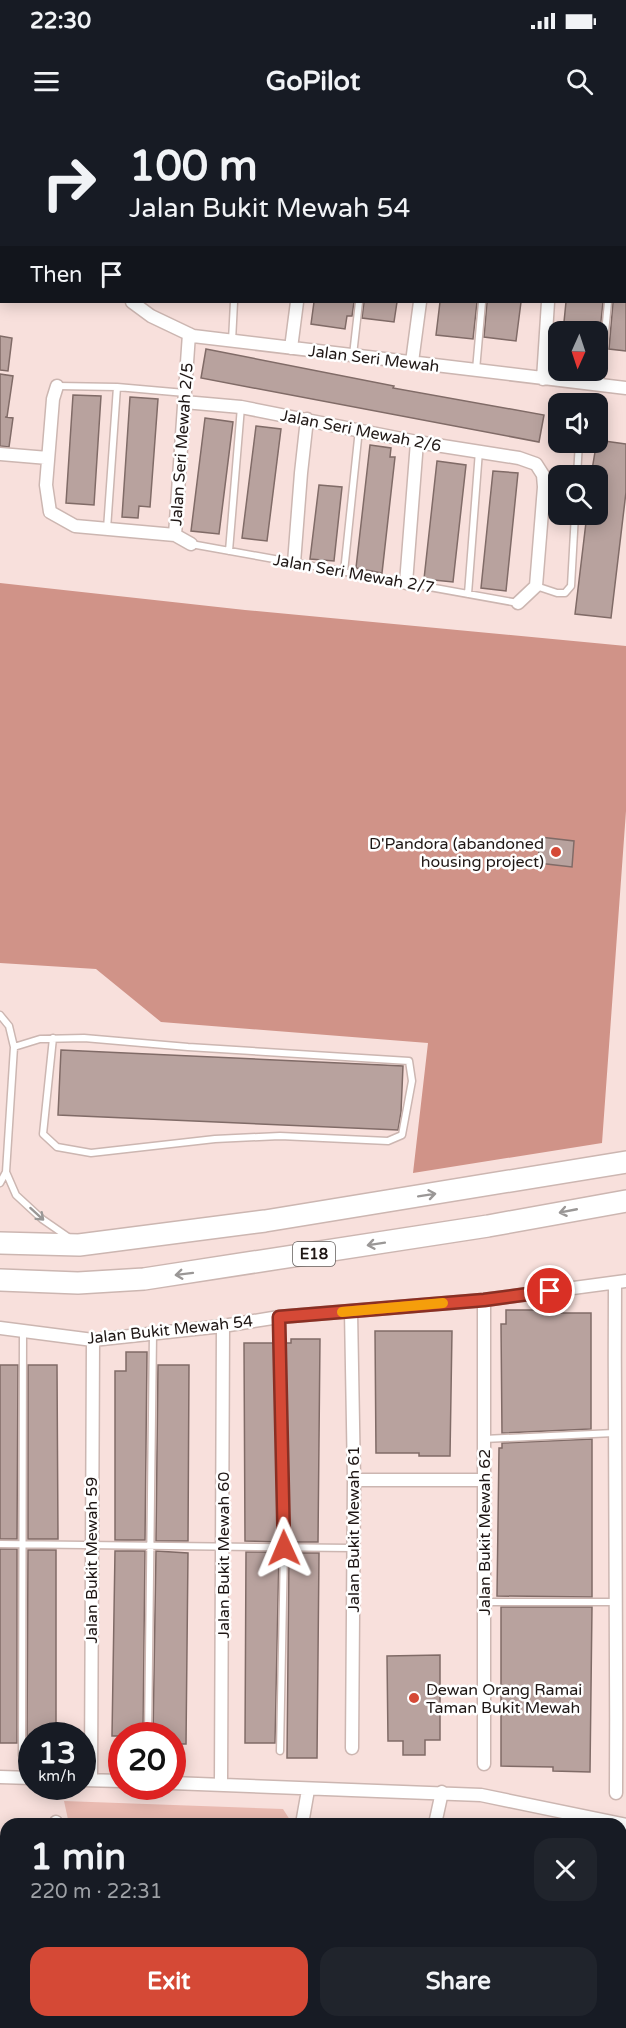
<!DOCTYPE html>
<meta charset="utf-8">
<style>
:root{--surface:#171b24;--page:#20242c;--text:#f1f3f6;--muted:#9ea1a6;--accent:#d54936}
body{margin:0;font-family:"Varela Round",sans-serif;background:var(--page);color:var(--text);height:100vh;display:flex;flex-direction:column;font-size:22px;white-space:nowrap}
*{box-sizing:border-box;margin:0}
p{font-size:20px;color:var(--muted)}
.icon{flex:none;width:33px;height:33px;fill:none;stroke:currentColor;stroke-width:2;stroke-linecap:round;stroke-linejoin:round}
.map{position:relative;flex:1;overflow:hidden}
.side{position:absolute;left:0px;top:1698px;width:627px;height:210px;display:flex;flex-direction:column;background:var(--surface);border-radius:18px 18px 0 0;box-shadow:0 3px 15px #0003}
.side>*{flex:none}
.guide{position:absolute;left:0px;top:0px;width:627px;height:183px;box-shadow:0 3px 15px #0003;background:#171b24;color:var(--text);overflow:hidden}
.needle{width:39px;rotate:183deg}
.fabs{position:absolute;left:548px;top:201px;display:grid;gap:12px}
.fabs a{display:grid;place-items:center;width:60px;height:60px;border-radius:12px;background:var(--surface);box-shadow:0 3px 15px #0003;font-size:30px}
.speed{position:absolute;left:18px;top:1602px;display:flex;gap:12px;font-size:30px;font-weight:700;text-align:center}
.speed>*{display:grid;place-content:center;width:78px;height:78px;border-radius:50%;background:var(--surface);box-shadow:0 3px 15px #0003;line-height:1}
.speed small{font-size:15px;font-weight:400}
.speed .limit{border:9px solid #d22;background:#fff;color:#111}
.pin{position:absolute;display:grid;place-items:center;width:51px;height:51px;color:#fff;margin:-26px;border:3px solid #fff;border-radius:50%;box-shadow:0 2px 6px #0007}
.me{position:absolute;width:66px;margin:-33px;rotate:359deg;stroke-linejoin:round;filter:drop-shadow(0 0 4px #0008)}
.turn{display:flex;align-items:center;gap:21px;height:126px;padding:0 30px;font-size:27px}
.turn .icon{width:78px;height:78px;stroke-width:2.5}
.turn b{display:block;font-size:42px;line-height:51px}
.then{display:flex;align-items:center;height:57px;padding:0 30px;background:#0003;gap:12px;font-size:22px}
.round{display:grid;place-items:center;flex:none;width:63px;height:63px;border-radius:18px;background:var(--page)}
.head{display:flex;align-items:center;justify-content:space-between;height:102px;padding:0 30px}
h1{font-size:36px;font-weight:800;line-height:45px}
.button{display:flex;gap:12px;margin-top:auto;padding:12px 30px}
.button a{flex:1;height:69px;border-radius:18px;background:var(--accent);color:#fff;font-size:24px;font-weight:800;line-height:69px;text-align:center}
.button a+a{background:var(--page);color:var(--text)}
.status{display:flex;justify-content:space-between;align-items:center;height:42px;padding:0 30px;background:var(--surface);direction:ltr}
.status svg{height:16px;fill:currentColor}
header{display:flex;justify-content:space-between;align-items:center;height:78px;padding:0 30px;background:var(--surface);font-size:27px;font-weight:800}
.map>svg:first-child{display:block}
.green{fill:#eabbb2}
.forest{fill:#d09388}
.building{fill:#b8a29e;stroke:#806b67;stroke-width:1.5}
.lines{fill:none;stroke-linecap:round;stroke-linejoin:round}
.service-casing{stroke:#ccb6b1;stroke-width:9}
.minor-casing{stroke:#ccb6b1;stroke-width:15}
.motorway-casing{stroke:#ccb6b1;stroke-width:24}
.service{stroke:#fff;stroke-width:6}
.minor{stroke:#fff;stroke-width:12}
.motorway{stroke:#fff;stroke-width:21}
.oneway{stroke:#9a9796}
.route-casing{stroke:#8a2f23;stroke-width:15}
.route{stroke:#d54936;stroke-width:10}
.slow{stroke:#f59e0b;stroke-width:10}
.poi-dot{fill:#d54936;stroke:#fff;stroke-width:2}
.labels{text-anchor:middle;stroke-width:5;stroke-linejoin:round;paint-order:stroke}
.shield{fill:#fff;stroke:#625d5b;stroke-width:1.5}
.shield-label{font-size:15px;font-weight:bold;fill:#1f1715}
.street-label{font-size:16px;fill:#1f1715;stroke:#fff}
.poi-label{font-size:16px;fill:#1f1715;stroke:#fff;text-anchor:end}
</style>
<div class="status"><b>22:30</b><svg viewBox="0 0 49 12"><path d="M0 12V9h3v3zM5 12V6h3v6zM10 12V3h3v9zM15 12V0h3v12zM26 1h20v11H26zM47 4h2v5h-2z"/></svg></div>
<header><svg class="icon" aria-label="menu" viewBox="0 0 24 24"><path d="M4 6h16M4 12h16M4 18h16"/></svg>GoPilot<svg class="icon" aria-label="search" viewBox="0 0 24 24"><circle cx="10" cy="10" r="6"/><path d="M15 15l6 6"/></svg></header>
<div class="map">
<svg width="626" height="1908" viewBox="0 0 626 1908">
<rect width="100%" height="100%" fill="#f8e0dc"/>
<path class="green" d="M64,1681L283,1689L290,1700V1704H69Z
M111,1902H248L247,1908H112Z"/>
<path class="forest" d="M0,463L245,490L626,526V691L602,1023L413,1053L428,923L161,902L96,849L0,843Z"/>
<path class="building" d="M314,182H354L352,196H347L345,209L311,204Z
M364,182H397L394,202L362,198Z
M440,182H477L473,219L436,215Z
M487,182H521L516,221L484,217Z
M566,182H603L600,212H563Z
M613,182H626V231L609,229Z
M0,216L12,218L8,251L0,250Z
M206,229L394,266L393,268L544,295L539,322L201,258Z
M0,254L13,256L7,297H5L13,298L9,327L0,326Z
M73,275L101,276L94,385L66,383Z
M130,277L158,279L150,387L139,386L138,398L122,397Z
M205,298L233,302L219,414L191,411Z
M256,306L281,309L267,421L242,418Z
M597,320L626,324V372L611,498L575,494L587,394H597V356H591Z
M370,325L391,328L390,337H395L382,453L356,448Z
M437,341L466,345L453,462L424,459Z
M493,351L518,353L506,471L481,468Z
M319,365L342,367L334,441L310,439Z
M540,717L574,721L572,747L538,743Z
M61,930L403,946L401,992L398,1010L58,995Z
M506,1190H540V1193H591V1309L502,1313L501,1204H506Z
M375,1211H452L450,1336H419V1333H376Z
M291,1219H320L318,1422H289L285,1223H291Z
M244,1223H274L279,1422L245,1421Z
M126,1232H147L145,1420H115V1251H126Z
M0,1245H18L17,1419H0Z
M28,1245H57L58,1419H28Z
M158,1245H189L188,1421H156Z
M592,1319V1477L497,1476L499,1328H502V1323Z
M0,1429H17V1623H0Z
M28,1430H56V1616H32V1623H27Z
M115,1431H145L143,1616H112Z
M156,1431L188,1433L186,1624H172V1616H153Z
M246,1432H279L275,1623H245Z
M289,1433H319L317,1638H287Z
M501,1487H592L590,1652L553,1651V1647L501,1646Z
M440,1535V1620H425V1635H403V1621H388L387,1536Z"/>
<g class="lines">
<defs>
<path id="service" d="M242,0L256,2
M316,0L327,2
M440,2V0
M0,4H2
M626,39V38
M0,73H2
M232,221L234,182
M353,235L359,182
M476,250L482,182
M600,264L608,182
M57,266L117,267L185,273
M577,356L579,322
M107,409L117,267
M191,424L518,483
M229,431L241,287
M344,452L359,309
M536,466L557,473H565L571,466L575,394
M468,474L479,331
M0,895L9,906L14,927L6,1052L0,1063
M14,927L40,919L84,918L188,927L409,941L412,961L402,1015L388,1021L280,1016L215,1019L91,1033L57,1027L43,1014L53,918
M6,1052L16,1075L42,1099L68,1117
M279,1198L284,1428L280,1631
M484,1319L614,1313
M0,1424L352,1428
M484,1482H617
M148,1616L153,1214
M22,1635L23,1211
M367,1704V1703
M621,1735L626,1736
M0,1772L6,1799
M0,1857L6,1855
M621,1860L626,1861
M29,1902L31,1908
M324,1908L326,1902
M553,1908L554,1902
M620,1908L626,1883"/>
<path id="minor" d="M109,2V0
M191,2V0
M132,182L151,196L193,216L626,268
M189,214L175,415L191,424
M291,228L297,182
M412,242L420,182
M543,259L548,182
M57,266L53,279L46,365L50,392L75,406L175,415
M184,282L241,287L417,322L519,338L536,344L543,355L544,367L536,466L518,483
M0,334L48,338
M294,443L301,353L307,299
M406,463L417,322
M615,1163C614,1333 617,1503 616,1673
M351,1191L354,1360L352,1628
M0,1208L93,1220L223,1206L279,1197L484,1180L626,1161
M354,1360H484
M484,1644V1180
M0,1657L32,1658
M82,1660L122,1661
M91,1660L93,1220
M172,1663L481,1675L626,1705
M221,1665L223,1206
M56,1702L57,1704
M302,1704L308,1670
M435,1704L442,1672
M101,1902L102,1908
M263,1908L265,1902
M392,1908L393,1902
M416,1908L418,1902
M526,1908L527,1902"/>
<path id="motorway" d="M0,1123L79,1125L265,1101L626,1042
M0,1160L78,1163L144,1159L488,1106L626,1081"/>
</defs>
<use href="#service" class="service-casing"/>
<use href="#minor" class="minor-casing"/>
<use href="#motorway" class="motorway-casing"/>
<use href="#service" class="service"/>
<use href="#minor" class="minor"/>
<use href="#motorway" class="motorway"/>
</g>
<defs><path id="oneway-shaft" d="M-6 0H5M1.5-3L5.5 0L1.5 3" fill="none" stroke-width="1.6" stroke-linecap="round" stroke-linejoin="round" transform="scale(1.5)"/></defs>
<g class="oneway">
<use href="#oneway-shaft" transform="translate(427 1075) rotate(-9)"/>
<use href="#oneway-shaft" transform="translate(568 1091) rotate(169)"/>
<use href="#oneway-shaft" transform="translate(37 1094) rotate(42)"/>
<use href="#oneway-shaft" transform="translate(376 1124) rotate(171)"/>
<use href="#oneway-shaft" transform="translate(184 1154) rotate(173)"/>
</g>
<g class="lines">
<defs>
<path id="route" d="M284,1428L279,1197L484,1180L550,1171"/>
</defs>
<use href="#route" class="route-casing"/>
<use href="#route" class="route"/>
<path class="slow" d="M342,1192L443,1183"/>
</g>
<g class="poi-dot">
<circle cx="556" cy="732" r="6"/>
<circle cx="414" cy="1578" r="6"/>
</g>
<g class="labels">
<rect class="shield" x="293" y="1122" width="42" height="24" rx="4.5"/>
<g class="shield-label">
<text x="314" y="1139">E18</text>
</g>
<g class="street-label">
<text transform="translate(374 238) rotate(7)" y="6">Jalan Seri Mewah</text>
<text transform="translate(361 310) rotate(11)" y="6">Jalan Seri Mewah 2/6</text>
<text transform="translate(181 324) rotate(-86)" y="6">Jalan Seri Mewah 2/5</text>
<text transform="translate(354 453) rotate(10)" y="6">Jalan Seri Mewah 2/7</text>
<text transform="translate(170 1209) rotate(-6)" y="6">Jalan Bukit Mewah 54</text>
<text transform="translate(353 1409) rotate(-90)" y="6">Jalan Bukit Mewah 61</text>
<text transform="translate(484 1412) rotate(-90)" y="6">Jalan Bukit Mewah 62</text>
<text transform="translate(223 1435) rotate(-90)" y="6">Jalan Bukit Mewah 60</text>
<text transform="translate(91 1440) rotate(-90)" y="6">Jalan Bukit Mewah 59</text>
</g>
<g class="poi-label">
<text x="544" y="729">D'Pandora (abandoned<tspan x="544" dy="18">housing project)</tspan></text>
<text x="426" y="1575" text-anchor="start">Dewan Orang Ramai<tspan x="426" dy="18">Taman Bukit Mewah</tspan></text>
</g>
</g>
</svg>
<div class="fabs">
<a><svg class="needle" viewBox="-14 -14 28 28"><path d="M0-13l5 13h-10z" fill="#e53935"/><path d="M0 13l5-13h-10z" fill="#9ea1a6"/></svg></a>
<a><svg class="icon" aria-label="sound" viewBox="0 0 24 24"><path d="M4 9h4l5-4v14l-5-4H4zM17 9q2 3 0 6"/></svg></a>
<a><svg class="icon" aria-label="search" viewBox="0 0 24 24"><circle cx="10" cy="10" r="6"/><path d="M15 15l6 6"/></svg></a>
</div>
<div class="speed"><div>13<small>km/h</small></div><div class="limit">20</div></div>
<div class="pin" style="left:550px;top:1171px;background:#d93025"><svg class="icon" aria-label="arrive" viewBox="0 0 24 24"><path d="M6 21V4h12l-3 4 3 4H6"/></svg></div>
<svg class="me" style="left:284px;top:1428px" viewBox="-20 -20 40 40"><path d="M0-17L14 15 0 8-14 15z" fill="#d54936" stroke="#fff" stroke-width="4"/></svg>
<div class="guide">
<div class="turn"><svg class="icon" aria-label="right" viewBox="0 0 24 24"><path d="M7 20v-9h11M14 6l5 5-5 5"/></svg><div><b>100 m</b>Jalan Bukit Mewah 54</div></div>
<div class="then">Then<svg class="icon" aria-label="arrive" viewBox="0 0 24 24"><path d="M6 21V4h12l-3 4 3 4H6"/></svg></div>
</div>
<section class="side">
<div class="head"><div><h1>1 min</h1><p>220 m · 22:31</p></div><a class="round"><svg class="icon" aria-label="close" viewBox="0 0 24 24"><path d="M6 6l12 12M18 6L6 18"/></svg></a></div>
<div class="button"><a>Exit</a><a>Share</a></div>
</section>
</div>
